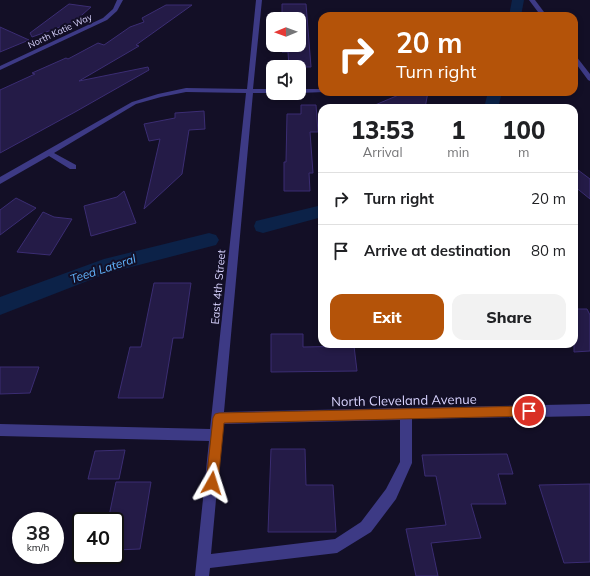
<!DOCTYPE html>
<style>
:root{--surface:#fff;--page:#f2f2f2;--text:#202124;--muted:#757577;--line:#e0e0e0;--accent:#b45309}
body{margin:0;font-family:Mulish,sans-serif;background:var(--page);color:var(--text);height:100vh;display:flex;flex-direction:column;font-size:15px;white-space:nowrap}
*{box-sizing:border-box;margin:0}
p{font-size:13px;color:var(--muted)}
.icon{flex:none;width:22px;height:22px;fill:none;stroke:currentColor;stroke-width:2;stroke-linecap:round;stroke-linejoin:round}
.map{position:relative;flex:1;overflow:hidden}
.side{position:absolute;left:318px;top:104px;width:260px;height:244px;display:flex;flex-direction:column;background:var(--surface);border-radius:12px;box-shadow:0 2px 6px #0003}
.side>*{flex:none}
.banner{position:absolute;left:318px;top:12px;width:260px;height:84px;border-radius:12px;box-shadow:0 2px 6px #0003;background:#b45309;color:#fff;overflow:hidden}
.needle{width:26px;rotate:269deg}
.buttons{position:absolute;left:266px;top:12px;display:grid;gap:8px}
.buttons a{display:grid;place-items:center;width:40px;height:40px;border-radius:8px;background:var(--surface);box-shadow:0 2px 6px #0003;font-size:20px}
.speed{position:absolute;left:12px;top:512px;display:flex;gap:8px;font-size:20px;font-weight:700;text-align:center}
.speed>*{display:grid;place-content:center;width:52px;height:52px;border-radius:50%;background:var(--surface);box-shadow:0 2px 6px #0003;line-height:1}
.speed small{font-size:10px;font-weight:400}
.speed .limit{border:2px solid #111;border-radius:6px;background:#fff;color:#111}
.pin{position:absolute;display:grid;place-items:center;width:34px;height:34px;color:#fff;margin:-17px;border:2px solid #fff;border-radius:50%;box-shadow:0 1px 4px #0007}
.me{position:absolute;width:44px;margin:-22px;rotate:6deg;stroke-linejoin:round;filter:drop-shadow(0 0 3px #0008)}
.turn{display:flex;align-items:center;gap:14px;height:84px;padding:0 12px;font-size:18px}
.turn .icon{width:52px;height:52px;stroke-width:2.5}
.turn b{display:block;font-size:28px;line-height:34px}
.eta{display:flex;justify-content:space-evenly;align-items:center;height:68px;text-align:center}
.eta b{font-size:24px;font-weight:800;line-height:28px}
.cta{display:flex;gap:8px;margin-top:auto;padding:8px 12px}
.cta a{flex:1;height:46px;border-radius:12px;background:var(--accent);color:#fff;font-size:16px;font-weight:800;line-height:46px;text-align:center}
.cta a+a{background:var(--page);color:var(--text)}
ul{padding:0;list-style:none}
li{display:flex;align-items:center;gap:12px;height:52px;padding:0 12px;border-top:1px solid var(--line)}
li div{flex:1}
li b{display:block;font-size:15px}
li em{font-style:normal}
.map>svg:first-child{display:block}
.lines{fill:none;stroke-linecap:round;stroke-linejoin:round}
.canal{fill:#0c2248;fill-rule:evenodd}
.building{fill:#241b47;stroke:#3b2d73}
.minor{fill:#3d3a85;fill-rule:evenodd}
.route{fill:#b45309;stroke:#753606}
.labels{text-anchor:middle;stroke-width:4;stroke-linejoin:round;paint-order:stroke}
.far-street-label{font-size:9px;fill:#d9d4ff;stroke:#130f26}
.street-label{font-size:11px;fill:#d9d4ff;stroke:#130f26}
.water-label{font-size:12px;font-style:italic;fill:#62b6ff;stroke:#130f26}
.near-street-label{font-size:13px;fill:#d9d4ff;stroke:#130f26}
</style>
<div class="map">
<svg width="590" height="576" viewBox="0 0 590 576">
<rect width="100%" height="100%" fill="#130f26"/>
<g class="lines">
<path class="canal" d="M512,0H524L521,16H509Z
M488,92H502L498,108H484Z
M322,205V217L263,233L256,231L254,226L256,221Z
M209,233L216,235L219,240L216,245L108,273L0,315V297L104,259Z"/>
</g>
<path class="building" d="M69,4L91,7L74,22L32,37L30,33Z
M282,4H306L311,67H289L288,52H282V45H299V19H282Z
M166,5H192L136,45L139,46L79,81L148,67L149,70L75,112L0,153V90L35,74L32,73L66,58L68,59L98,43L104,45L130,27L144,22L142,18Z
M0,27L29,40L0,52Z
M401,92H428L425,108H368L401,94Z
M301,105H316L318,132H310L313,173H309L310,191H284V162H286L287,114H301Z
M204,111L205,129L189,130L182,174L144,209L160,139L149,141L144,124L175,118V113Z
M574,167L590,179V199L574,186Z
M124,191L136,223L91,236L84,206L117,197Z
M16,198L36,208L0,235V210Z
M43,212L54,217L72,219L50,255L17,252Z
M154,283H191L183,338H173L163,398H118L130,347H141Z
M574,309H587L590,315V351L574,352Z
M271,334H303V347L354,346L357,371L271,372Z
M0,367H39L30,393L0,394Z
M271,449H305L306,485H333L336,532H268Z
M125,450L119,479H88L95,451Z
M507,454L513,474H498L506,504H471L481,538L431,543L438,576H416L406,529L446,525L436,476H425L422,455Z
M116,482H151L140,549L115,550V521H108Z
M590,484V562L564,563L539,485Z"/>
<g class="lines">
<path class="minor" d="M117,0H123L117,11L107,20L0,70V66L103,18L113,9Z
M256,0H262L253,89H273V93H253L224,412L590,404V416L412,419V463L396,499L371,532L337,553L210,568L209,576H195L209,441L0,436V424L210,429L246,93L186,92L161,97L136,104L54,153L76,165V169H70L49,156L0,184V177L132,102L158,94L186,88L247,89ZM400,420V462L386,489L361,522L335,539L211,554L223,424Z
M529,0H535L547,16H541Z
M574,55L576,56L590,74V81L588,80L574,61Z
M299,89H322V92H325L299,93Z"/>
</g>
<path class="route" d="M529,406L533,408L534,411L533,415L529,416L224,423L218,483L216,487L212,489L208,487L206,483L213,418L215,414L219,413Z"/>
<g class="labels">
<g class="far-street-label">
<text transform="translate(60 31) rotate(-25)" y="3">North Katie Way</text>
</g>
<g class="street-label">
<text transform="translate(218 287) rotate(-85)" y="4">East 4th Street</text>
</g>
<g class="water-label">
<text transform="translate(103 269) rotate(-18)" y="4">Teed Lateral</text>
</g>
<g class="near-street-label">
<text transform="translate(404 400) rotate(-1)" y="5">North Cleveland Avenue</text>
</g>
</g>
</svg>
<div class="buttons">
<a><svg class="needle" viewBox="-14 -14 28 28"><path d="M0-13l5 13h-10z" fill="#e53935"/><path d="M0 13l5-13h-10z" fill="#757577"/></svg></a>
<a><svg class="icon" aria-label="sound" viewBox="0 0 24 24"><path d="M4 9h4l5-4v14l-5-4H4zM17 9q2 3 0 6"/></svg></a>
</div>
<div class="speed"><div>38<small>km/h</small></div><div class="limit">40</div></div>
<div class="pin" style="left:529px;top:411px;background:#d93025"><svg class="icon" aria-label="arrive" viewBox="0 0 24 24"><path d="M6 21V4h12l-3 4 3 4H6"/></svg></div>
<svg class="me" style="left:212px;top:483px" viewBox="-20 -20 40 40"><path d="M0-17L14 15 0 8-14 15z" fill="#b45309" stroke="#fff" stroke-width="4"/></svg>
<div class="banner">
<div class="turn"><svg class="icon" aria-label="right" viewBox="0 0 24 24"><path d="M7 20v-9h11M14 6l5 5-5 5"/></svg><div><b>20 m</b>Turn right</div></div>
</div>
<section class="side">
<div class="eta">
<div><b>13:53</b><p>Arrival</p></div>
<div><b>1</b><p>min</p></div>
<div><b>100</b><p>m</p></div>
</div>
<ul>
<li><svg class="icon" aria-label="right" viewBox="0 0 24 24"><path d="M7 20v-9h11M14 6l5 5-5 5"/></svg><div><b>Turn right</b></div><em>20 m</em></li>
<li><svg class="icon" aria-label="arrive" viewBox="0 0 24 24"><path d="M6 21V4h12l-3 4 3 4H6"/></svg><div><b>Arrive at destination</b></div><em>80 m</em></li>
</ul>
<div class="cta"><a>Exit</a><a>Share</a></div>
</section>
</div>
